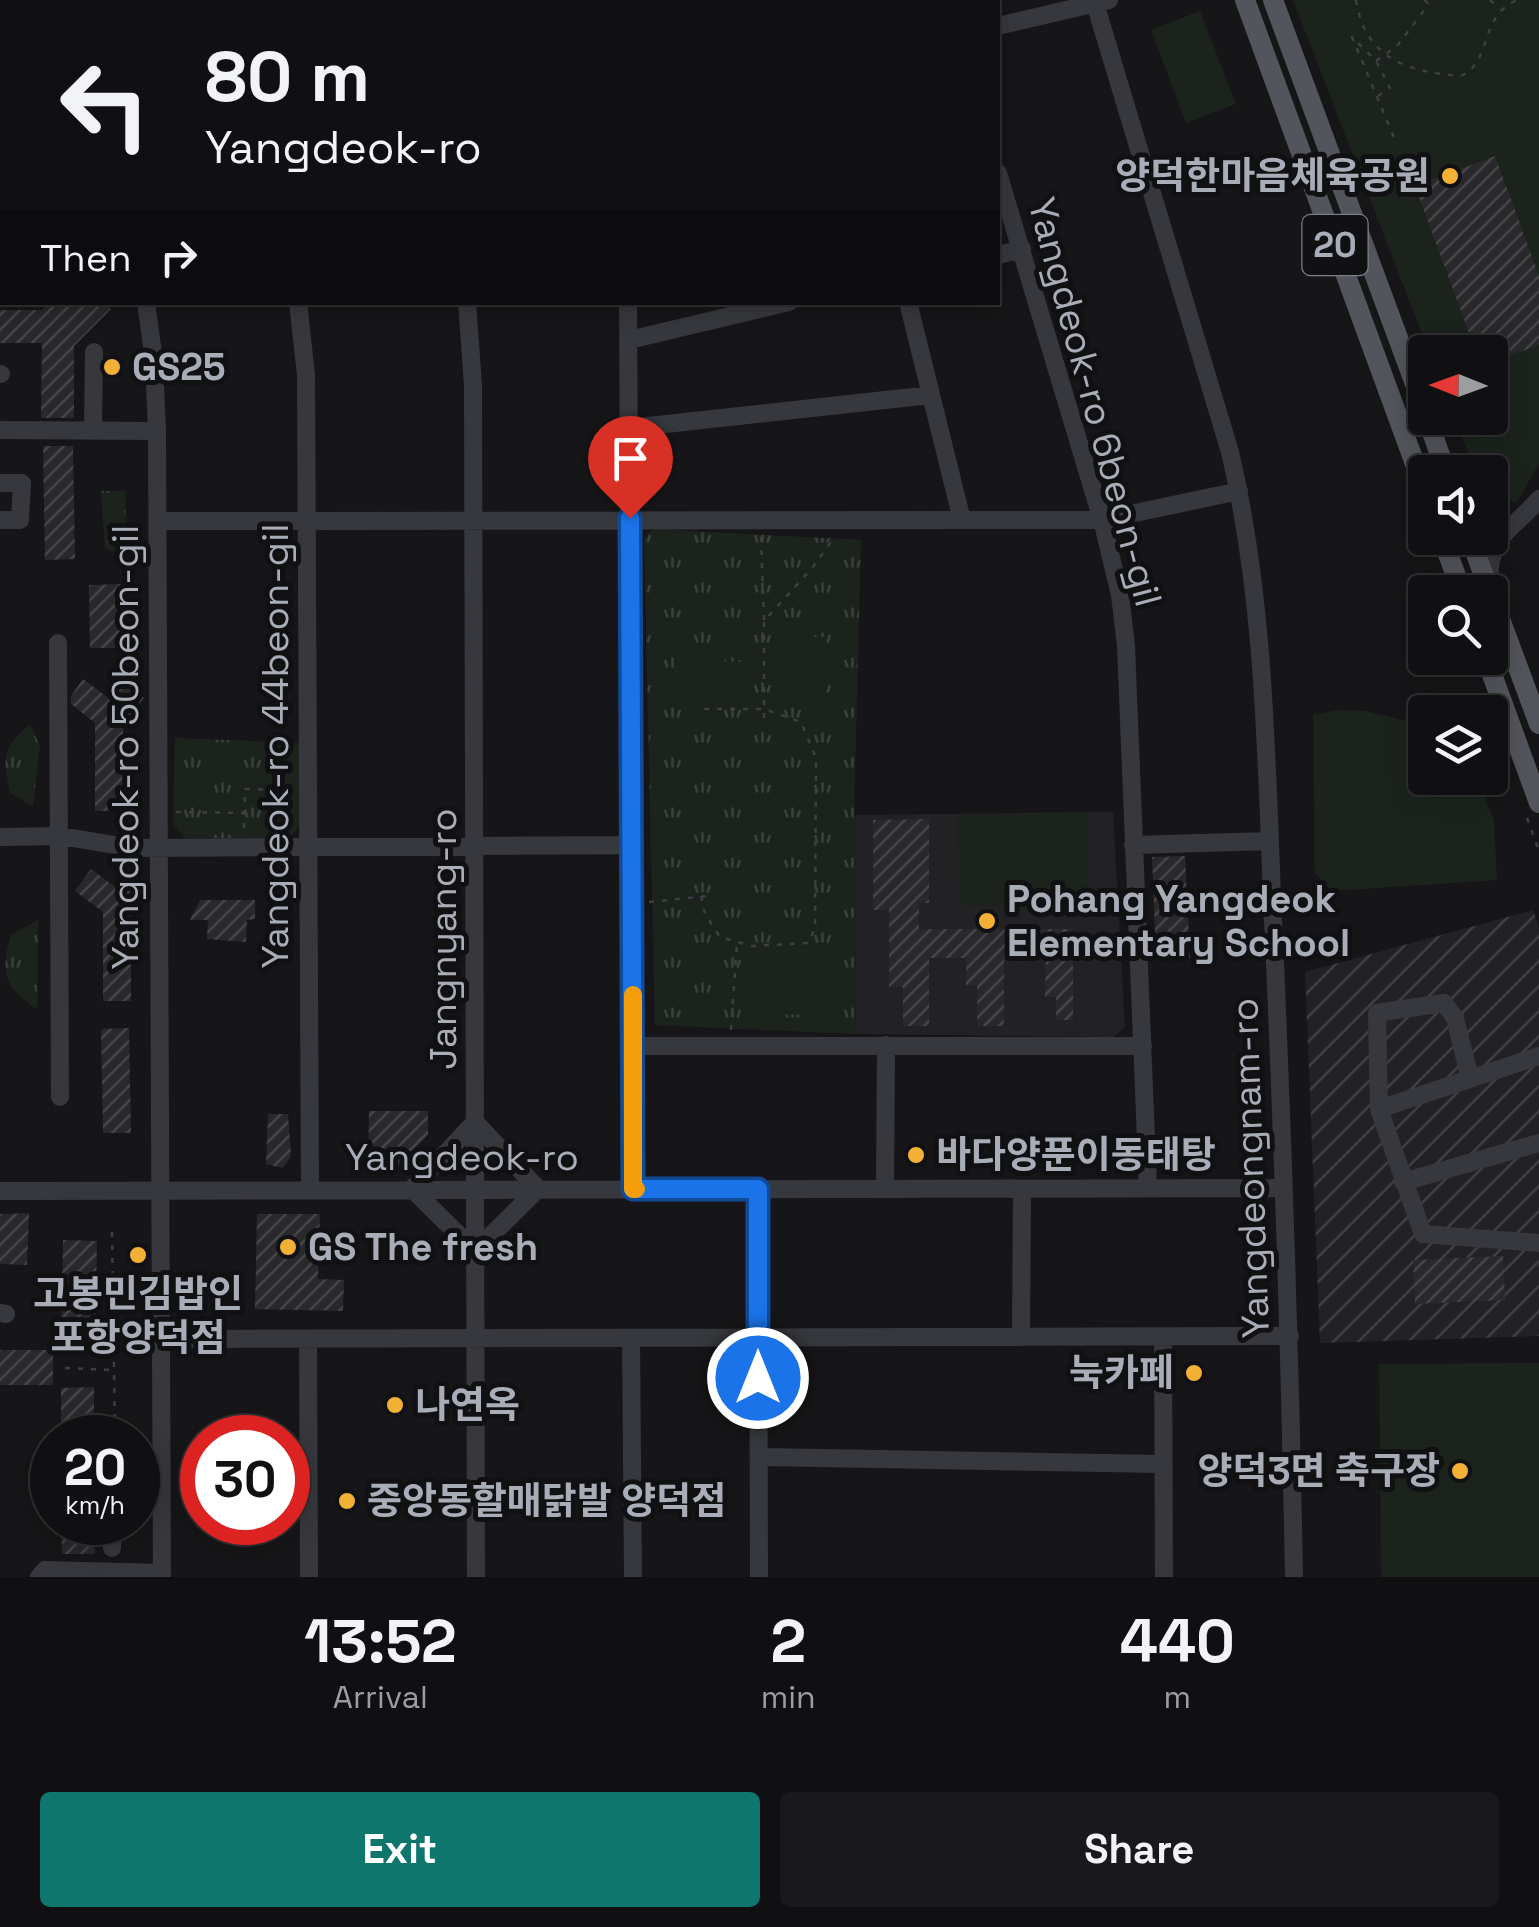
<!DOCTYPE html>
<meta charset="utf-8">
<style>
:root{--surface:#101012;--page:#19191b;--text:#f1f3f6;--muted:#9c9d9f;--line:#303032;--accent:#0f766e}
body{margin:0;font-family:"Space Grotesk","Noto Sans KR",sans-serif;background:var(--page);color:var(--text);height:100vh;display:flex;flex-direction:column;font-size:38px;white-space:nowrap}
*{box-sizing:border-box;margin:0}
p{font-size:32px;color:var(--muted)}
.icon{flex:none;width:55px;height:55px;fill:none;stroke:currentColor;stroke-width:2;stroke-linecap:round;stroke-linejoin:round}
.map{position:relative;height:1577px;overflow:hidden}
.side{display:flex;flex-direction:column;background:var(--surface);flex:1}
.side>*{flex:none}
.banner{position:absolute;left:0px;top:0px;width:1000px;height:305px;box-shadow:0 5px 25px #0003,0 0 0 2px var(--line);background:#101012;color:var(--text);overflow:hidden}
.needle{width:65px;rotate:271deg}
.controls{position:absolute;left:1408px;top:335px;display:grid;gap:20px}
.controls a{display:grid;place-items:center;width:100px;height:100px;border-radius:10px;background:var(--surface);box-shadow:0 5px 25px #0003,0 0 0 2px var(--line);font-size:50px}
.speed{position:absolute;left:30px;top:1415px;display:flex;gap:20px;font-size:50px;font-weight:700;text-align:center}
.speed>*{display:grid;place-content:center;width:130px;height:130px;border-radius:50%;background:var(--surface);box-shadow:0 5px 25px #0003,0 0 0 2px var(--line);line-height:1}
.speed small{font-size:25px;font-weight:400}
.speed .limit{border:15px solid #d22;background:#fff;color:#111}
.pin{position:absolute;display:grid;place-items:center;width:85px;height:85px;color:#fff;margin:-102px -42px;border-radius:50% 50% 50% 0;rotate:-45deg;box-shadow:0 0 10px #0007}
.pin .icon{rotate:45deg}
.me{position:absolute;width:110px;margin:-55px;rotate:0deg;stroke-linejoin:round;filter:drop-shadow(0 0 8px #0008)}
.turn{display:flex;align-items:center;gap:35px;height:210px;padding:0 40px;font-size:45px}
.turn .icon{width:130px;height:130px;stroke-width:2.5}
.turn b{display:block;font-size:70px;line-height:85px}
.then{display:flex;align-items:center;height:95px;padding:0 40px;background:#0003;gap:20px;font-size:38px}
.eta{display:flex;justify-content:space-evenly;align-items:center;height:170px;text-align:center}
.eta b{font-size:60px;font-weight:800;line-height:70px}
.button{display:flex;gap:20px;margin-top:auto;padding:20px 40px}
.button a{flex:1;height:115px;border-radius:10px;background:var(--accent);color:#fff;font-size:40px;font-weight:800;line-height:115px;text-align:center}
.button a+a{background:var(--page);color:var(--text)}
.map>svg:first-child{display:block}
.built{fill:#222225}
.industrial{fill:url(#industrial-furrows)}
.park{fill:url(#park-tufts)}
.pitch{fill:#1c231d}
.building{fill:url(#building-hatch)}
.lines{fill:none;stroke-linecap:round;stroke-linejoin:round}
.path{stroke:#3d3f44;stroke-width:2.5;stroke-dasharray:5 8;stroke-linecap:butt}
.minor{stroke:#37383d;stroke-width:18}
.major{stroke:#53555c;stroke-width:20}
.route-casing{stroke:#114b97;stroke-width:25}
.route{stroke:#1a73e8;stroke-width:18}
.slow{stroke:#f59e0b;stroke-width:18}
.poi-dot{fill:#f2b134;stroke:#111113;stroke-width:4}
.labels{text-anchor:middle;stroke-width:10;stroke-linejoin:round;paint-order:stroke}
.shield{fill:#111113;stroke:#7b7e86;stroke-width:2.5}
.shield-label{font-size:35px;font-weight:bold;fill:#a8adb8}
.poi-label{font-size:38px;font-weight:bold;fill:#a8adb8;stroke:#111113;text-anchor:start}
.street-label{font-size:38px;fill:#a8adb8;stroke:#111113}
</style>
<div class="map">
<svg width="1539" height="1577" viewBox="0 0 1539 1577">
<defs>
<pattern id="industrial-furrows" width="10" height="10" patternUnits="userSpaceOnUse" patternTransform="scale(2.5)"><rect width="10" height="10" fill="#222225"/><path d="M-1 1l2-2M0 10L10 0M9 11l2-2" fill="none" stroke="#3f3f43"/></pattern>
<pattern id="park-tufts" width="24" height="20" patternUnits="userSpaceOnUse" patternTransform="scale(2.5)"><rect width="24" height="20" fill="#1c231d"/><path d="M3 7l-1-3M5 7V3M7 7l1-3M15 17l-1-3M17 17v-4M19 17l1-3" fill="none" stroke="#3a403c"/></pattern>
<pattern id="building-hatch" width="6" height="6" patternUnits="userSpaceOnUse" patternTransform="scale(2.5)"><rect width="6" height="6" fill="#29292c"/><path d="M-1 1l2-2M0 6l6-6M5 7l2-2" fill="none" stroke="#454548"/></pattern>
</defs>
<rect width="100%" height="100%" fill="#161618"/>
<path class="built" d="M1113,812L1125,1027L1114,1037L856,1034L854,815Z"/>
<path class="industrial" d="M1533,910L1539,928V1336L1320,1343L1305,972Z"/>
<path class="park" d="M101,491H125L126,546L115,551L105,549Z
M653,529L861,540L854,815L856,1034L655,1025L644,539Z
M30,725L40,746L33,806L10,793C3,759 1,747 30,725Z
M175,738L300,743V826L289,838H186L173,825Z
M38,920L37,1009C4,987 0,973 11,935Z"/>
<path class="pitch" d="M1293,0H1539V463L1516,504L1490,488V472H1476L1454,418H1490V352H1429Z
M1200,11L1236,104L1186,123L1151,30Z
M781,636L824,637V703H780Z
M677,660L750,662L749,703L676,701Z
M1338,710L1365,711L1425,725V778H1477L1494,820L1497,880L1332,891L1315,873L1313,715Z
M1087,813L1088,905L959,906L958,815Z
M743,955L844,957L843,1015L742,1014Z
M1539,1363V1577H1381L1379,1364Z"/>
<path class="building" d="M1495,156L1539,276V345L1490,363V352H1476L1415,186Z
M49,302H104L111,309L74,346V418H41L42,343H0V310H42Z
M43,446H73L75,559L45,560Z
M121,584V648H90L89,585Z
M83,679L107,697L120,680L144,698L123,727V811H95V723L71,704V696Z
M929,819V903H919V929H1073V1020H1056V997H1045L1046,959H1004V1026H977V985H966V958H929V1026H903V987H889V910H873V820Z
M1185,856L1190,958L1156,959L1152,857Z
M91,869L115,887L128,869L146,883L147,896L131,917V1001H103V912L75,891Z
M200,900H255V919L247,920L246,942L207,939L208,920H190Z
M129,1028L131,1133H103L101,1029Z
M369,1111H428V1135L397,1167H368Z
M268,1114H288L291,1156L283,1168L266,1164Z
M29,1213L27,1265L0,1264V1214Z
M257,1214H320L318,1279L344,1280L343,1311L255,1309Z
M63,1240L97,1241L95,1340L61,1339Z
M1503,1256L1505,1300L1415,1304L1413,1260Z
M0,1350H53V1385H0Z
M94,1387V1438H61V1388Z
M61,1522H95V1554H62Z"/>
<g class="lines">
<path class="path" d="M1356,0C1365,59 1408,72 1461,76C1493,61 1478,17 1517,0
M1424,0L1429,4L1435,0
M1490,0L1500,9
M0,42H2
M1376,61L1397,46L1429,4
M1378,96L1390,88L1376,61L1352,37L1395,140
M0,260H2
M1411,503L1424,538
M761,537L764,621L813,567L834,538
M764,622V720
M176,812L243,813
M1527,818L1539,851
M244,828L245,789L292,790
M701,896L705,914L720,937L752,946L808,943L815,929L816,758L801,722L764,709H701
M649,902L707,896
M731,1030L737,944
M112,1232L115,1438
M65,1368L112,1370"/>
<path class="minor" d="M87,0V2
M230,0L231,2
M401,0V2
M560,0L561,2
M945,0L946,2
M1094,0L1230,452C1266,606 1266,762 1273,919C1283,1138 1290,1357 1294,1577
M618,2L628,0
M998,26L1109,0
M998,173L1102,520L1120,595L1126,646L1148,1188
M0,232H2
M998,255L1022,249
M146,302L154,361L157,431L162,1577
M298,302L306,375L310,1190
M467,302L473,385L476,1577
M628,302L633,1189
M908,302L962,520
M629,340L789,302
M0,374H1
M630,428L931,395
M93,429L94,352
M0,430L157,431
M0,483H22L20,520H0
M157,521L1102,520L1239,491
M1489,584C1489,533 1510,533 1539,499
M58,643L60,1097
M0,837L61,836L132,848L631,845
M1133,845L1270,841
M633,1046H1143
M1539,1056L1379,1109L1423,1234L1539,1243
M1379,1109L1377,1013L1444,1003L1455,1018L1470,1079
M475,1122L538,1189L475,1251L412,1189Z
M1403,1182L1539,1143
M758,1189L759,1577
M885,1189L886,1045
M0,1191L1284,1188
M0,1313L6,1314
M1021,1337L1022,1189
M1163,1337L1164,1577
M631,1338L633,1577
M161,1339L1290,1336
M308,1340L309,1577
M759,1457L1163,1464
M138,1462L162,1464
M112,1548L113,1522
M39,1577L45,1570L162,1573"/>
<path class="major" d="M1245,0L1425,491
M1273,0L1425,411
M1427,418L1446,472
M1442,538L1462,592
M1470,538L1539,724
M1486,658L1539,803"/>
</g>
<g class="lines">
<defs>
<path id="route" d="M630,518L633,1189H758V1378"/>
</defs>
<use href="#route" class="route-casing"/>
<use href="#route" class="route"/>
<path class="slow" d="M633,995V1189H636"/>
</g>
<g class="poi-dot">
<circle cx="1450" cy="176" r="10"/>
<circle cx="112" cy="367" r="10"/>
<circle cx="987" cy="921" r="10"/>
<circle cx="916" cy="1155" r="10"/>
<circle cx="288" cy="1247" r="10"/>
<circle cx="138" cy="1255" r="10"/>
<circle cx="1194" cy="1373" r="10"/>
<circle cx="395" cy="1405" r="10"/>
<circle cx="1460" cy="1471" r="10"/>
<circle cx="347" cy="1501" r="10"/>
</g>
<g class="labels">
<rect class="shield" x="1302.5" y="215" width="65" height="60" rx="8"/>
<g class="shield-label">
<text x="1335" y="257">20</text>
</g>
<g class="poi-label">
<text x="1430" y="189" text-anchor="end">양덕한마음체육공원</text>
<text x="132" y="380">GS25</text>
<text x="1007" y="912">Pohang Yangdeok<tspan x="1007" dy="44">Elementary School</tspan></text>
<text x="936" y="1168">바다양푼이동태탕</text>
<text x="308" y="1260">GS The fresh</text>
<text x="138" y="1307" text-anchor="middle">고봉민김밥인<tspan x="138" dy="44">포항양덕점</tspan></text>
<text x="1174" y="1386" text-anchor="end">눅카페</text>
<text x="415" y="1418">나연옥</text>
<text x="1440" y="1484" text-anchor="end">양덕3면 축구장</text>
<text x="367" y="1514">중앙동할매닭발 양덕점</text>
</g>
<g class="street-label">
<text transform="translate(1095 402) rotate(75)" y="13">Yangdeok-ro 6beon-gil</text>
<text transform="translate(275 746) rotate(-90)" y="13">Yangdeok-ro 44beon-gil</text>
<text transform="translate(125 747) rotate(-90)" y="13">Yangdeok-ro 50beon-gil</text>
<text transform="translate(443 939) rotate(-90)" y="13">Jangnyang-ro</text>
<text x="462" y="1170">Yangdeok-ro</text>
<text transform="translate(1250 1168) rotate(-92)" y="13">Yangdeongnam-ro</text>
</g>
</g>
</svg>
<div class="controls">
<a><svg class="needle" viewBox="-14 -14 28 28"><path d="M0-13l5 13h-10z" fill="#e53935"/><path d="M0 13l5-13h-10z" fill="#9c9d9f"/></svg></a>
<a><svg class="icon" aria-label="sound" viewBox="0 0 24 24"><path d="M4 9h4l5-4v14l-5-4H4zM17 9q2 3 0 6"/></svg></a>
<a><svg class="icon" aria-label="search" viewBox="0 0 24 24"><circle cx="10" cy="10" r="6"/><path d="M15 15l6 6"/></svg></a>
<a><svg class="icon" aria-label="layers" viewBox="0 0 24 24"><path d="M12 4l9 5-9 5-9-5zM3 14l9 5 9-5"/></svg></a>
</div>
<div class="speed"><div>20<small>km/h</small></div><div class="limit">30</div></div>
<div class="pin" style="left:630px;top:518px;background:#d93025"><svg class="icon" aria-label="arrive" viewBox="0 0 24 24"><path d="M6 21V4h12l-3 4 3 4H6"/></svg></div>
<svg class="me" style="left:758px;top:1378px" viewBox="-20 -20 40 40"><circle r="17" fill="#1a73e8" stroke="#fff" stroke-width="3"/><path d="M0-11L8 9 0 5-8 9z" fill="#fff"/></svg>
<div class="banner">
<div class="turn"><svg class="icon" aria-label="left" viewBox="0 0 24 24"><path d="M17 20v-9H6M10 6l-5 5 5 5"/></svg><div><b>80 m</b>Yangdeok-ro</div></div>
<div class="then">Then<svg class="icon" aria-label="right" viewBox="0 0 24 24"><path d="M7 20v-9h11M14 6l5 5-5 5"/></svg></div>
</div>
</div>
<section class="side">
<div class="eta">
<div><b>13:52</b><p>Arrival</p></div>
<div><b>2</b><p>min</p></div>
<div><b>440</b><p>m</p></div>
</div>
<div class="button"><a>Exit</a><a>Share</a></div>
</section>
